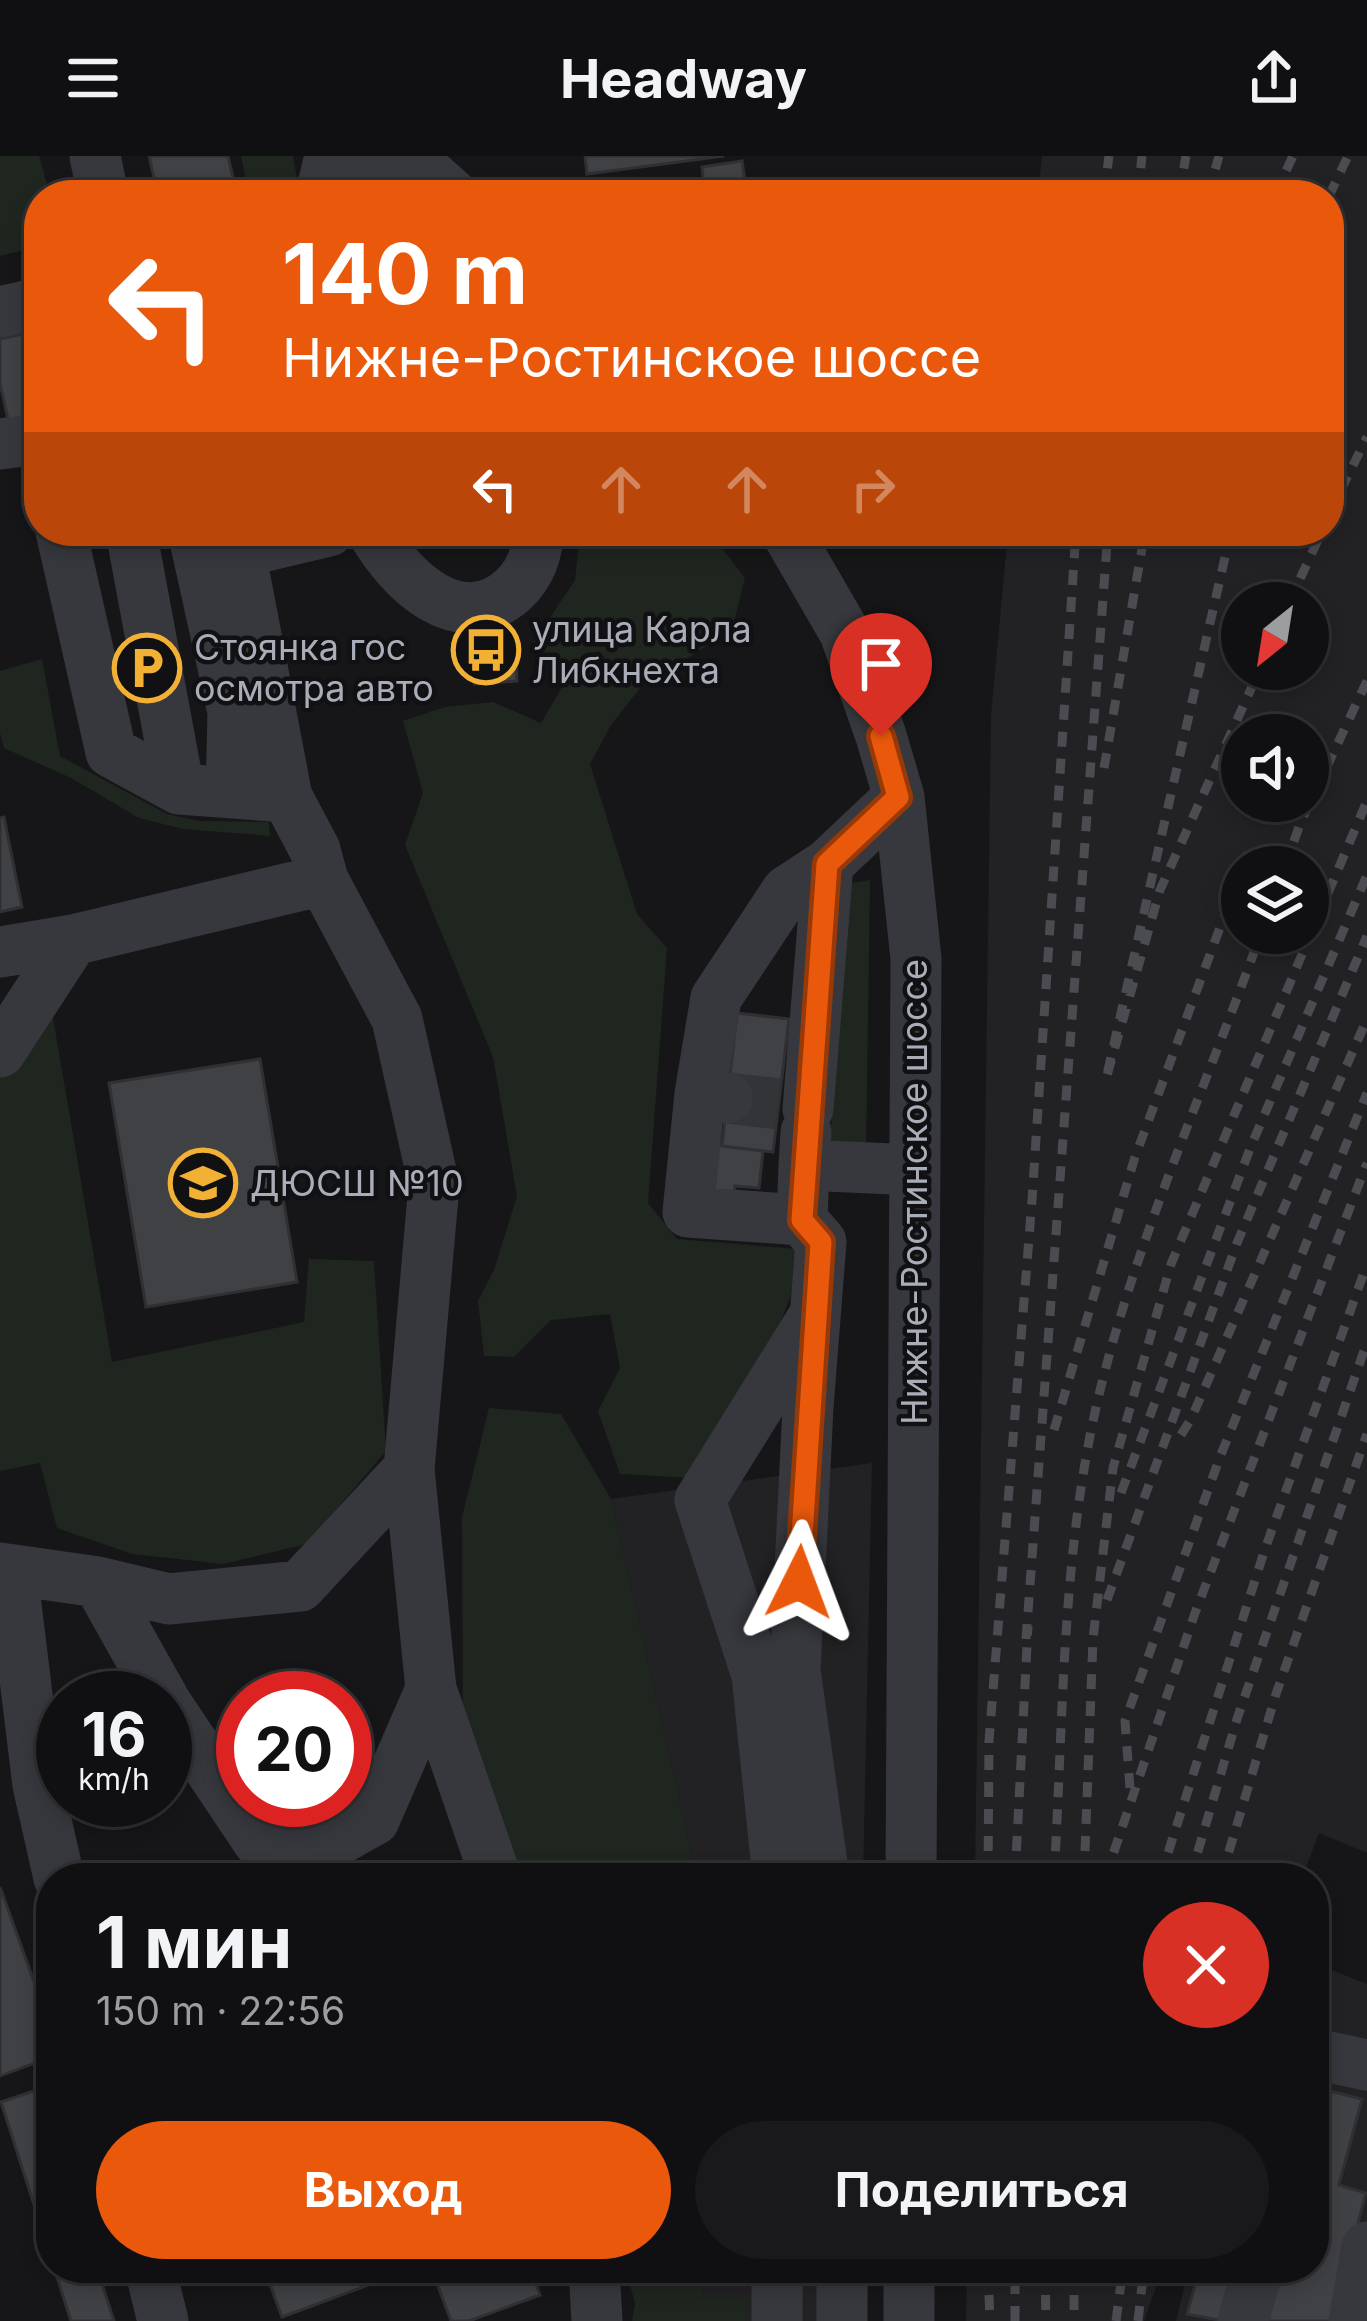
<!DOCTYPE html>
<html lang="ru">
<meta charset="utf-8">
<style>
:root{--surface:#101012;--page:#19191b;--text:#f1f3f6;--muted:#9c9d9f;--line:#303032;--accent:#ea580c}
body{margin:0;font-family:Inter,sans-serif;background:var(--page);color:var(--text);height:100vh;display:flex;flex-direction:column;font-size:45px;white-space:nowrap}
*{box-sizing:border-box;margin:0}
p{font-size:39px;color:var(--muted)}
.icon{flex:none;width:66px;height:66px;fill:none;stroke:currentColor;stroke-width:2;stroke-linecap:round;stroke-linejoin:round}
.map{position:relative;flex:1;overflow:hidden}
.drawer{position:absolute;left:36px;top:1707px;width:1293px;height:420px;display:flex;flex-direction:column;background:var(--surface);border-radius:48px;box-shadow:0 6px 18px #0003,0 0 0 3px var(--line)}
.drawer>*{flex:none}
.guide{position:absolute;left:24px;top:24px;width:1320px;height:366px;border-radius:48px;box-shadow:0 6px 18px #0003,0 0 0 3px var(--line);background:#ea580c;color:#fff;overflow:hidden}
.needle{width:78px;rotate:210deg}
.buttons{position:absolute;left:1221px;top:426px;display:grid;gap:24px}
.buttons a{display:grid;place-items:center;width:108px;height:108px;border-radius:50%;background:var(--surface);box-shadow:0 6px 18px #0003,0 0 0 3px var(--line);font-size:60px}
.speed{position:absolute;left:36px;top:1515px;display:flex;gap:24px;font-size:60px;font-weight:700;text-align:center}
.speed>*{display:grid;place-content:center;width:156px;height:156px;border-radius:50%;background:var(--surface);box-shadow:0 6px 18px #0003,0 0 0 3px var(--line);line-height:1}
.speed small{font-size:30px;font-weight:400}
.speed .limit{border:18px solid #d22;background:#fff;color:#111}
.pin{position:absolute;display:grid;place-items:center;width:102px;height:102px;color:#fff;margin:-123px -51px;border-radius:50% 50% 50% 0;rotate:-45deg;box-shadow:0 0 12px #0007}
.pin .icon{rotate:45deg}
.me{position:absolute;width:132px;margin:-66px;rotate:3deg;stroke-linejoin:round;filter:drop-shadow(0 0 9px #0008)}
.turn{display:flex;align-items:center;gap:42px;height:252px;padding:0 60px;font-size:54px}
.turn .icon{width:156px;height:156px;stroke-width:2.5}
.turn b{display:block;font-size:84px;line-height:102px}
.lanes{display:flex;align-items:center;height:114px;padding:0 60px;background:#0003;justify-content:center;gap:60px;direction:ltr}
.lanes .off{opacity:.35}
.round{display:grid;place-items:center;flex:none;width:126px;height:126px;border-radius:63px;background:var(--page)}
.summary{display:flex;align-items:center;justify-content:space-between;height:204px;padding:0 60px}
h1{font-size:72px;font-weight:700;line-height:90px}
.cta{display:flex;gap:24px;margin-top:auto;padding:24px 60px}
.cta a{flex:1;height:138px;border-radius:72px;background:var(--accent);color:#fff;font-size:48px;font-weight:700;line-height:138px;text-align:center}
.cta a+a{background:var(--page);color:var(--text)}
header{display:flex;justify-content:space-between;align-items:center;height:156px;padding:0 60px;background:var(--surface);font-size:54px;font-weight:700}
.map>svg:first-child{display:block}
.built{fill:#222225;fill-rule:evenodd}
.green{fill:#1e261f}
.building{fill:#404145;stroke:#303034;stroke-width:3}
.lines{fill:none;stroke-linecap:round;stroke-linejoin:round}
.minor-tunnel{stroke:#333438;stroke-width:51;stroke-dasharray:51 26;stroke-linecap:butt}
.minor{stroke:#37383d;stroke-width:51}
.rail{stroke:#4a4c52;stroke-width:9;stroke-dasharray:15 12;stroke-linecap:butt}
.route-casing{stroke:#983908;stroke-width:30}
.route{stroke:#ea580c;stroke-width:21}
.labels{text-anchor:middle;stroke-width:9;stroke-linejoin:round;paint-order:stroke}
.poi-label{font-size:36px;fill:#a8adb8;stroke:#111113;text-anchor:start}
.street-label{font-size:36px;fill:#a8adb8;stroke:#111113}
</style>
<header><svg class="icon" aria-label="menu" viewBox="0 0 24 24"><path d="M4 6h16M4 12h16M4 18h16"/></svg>Headway<svg class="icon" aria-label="share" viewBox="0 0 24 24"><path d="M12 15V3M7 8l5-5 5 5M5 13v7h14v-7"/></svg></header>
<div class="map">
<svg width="1367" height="2165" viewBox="0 0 1367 2165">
<rect width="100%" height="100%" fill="#161618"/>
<path class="built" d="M1042,0H1367V1697L1319,1677L1302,1722H975L991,560L1008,375H1329V39H1038ZM1242,447H1308V513H1242ZM1242,579H1308V645H1242ZM1242,711H1308V777H1242Z
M872,1307L863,1722H697L611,1343Z
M1314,1807L1367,1828V2165H1176L1189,2112H1314Z
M703,2112H861L862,2165H746L747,2143L704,2144Z
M967,2112H1163L1144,2165H966Z"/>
<path class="green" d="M0,0H39L50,39H39V90L0,100Z
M241,0H293L300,39H249Z
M580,375H709L745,422L732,474L641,531L611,569L590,608L637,758L667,792L648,1047L677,1083L797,1093L791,1139L773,1185L692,1322L620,1318L598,1255L620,1212L610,1158L551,1164L514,1201L484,1200L478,1145L494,1114L517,1040L493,901L405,689L423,637L403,565L445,551L493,546L541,567L562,531L533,487L575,424Z
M42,503L60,600L167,658L200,665L269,666L270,680L183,673L139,662L71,622L4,592L0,577V515Z
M870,724L866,996L830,993L844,728Z
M53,862L112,1206L304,1166L309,1103L374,1105L386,1295L307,1388L223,1408L132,1398L57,1372L40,1307L0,1315V922Z
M489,1252L561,1258L611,1343L697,1722H513L463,1580L462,1361Z
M626,2112H703L704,2144L747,2143L746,2165H632L635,2148Z"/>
<path class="building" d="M149,0H228L237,39H158Z
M585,0H724L587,18Z
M742,5L745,25L704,30L702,11Z
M39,174V262L9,268L0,227V183Z
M516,507L517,525L475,528L474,510Z
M4,661L22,751L0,756V662Z
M737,857L789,863L773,996L722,990Z
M260,903L297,1126L146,1151L109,927Z
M705,988L763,995L759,1032L735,1030L734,1038L699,1034Z
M0,1731L51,1873V1901L0,1920Z
M40,1933L51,1968V2102L1,1946Z
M1326,1934L1362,1943L1339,2029L1366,2037L1332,2165H1264L1278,2112H1314V1977Z
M54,2112H97L114,2165H71Z
M264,2112H365L371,2128L282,2161Z
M438,2112H530L540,2139L469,2165H451L432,2114Z
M1200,2112H1238L1224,2165L1187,2158Z"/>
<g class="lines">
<path class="minor-tunnel" d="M727,942L779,948"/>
<path class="minor" d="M95,0L103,39
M349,0L364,13L378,39
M409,0L453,39
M326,39L324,25L330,0
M0,156L39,147
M0,288L39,283
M61,375L111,596L179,633
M131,375L179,633L287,641
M193,375L233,556L231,637
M236,375L287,641L315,694L323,724L397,863L434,1029L409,1313L431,1533L374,1664L270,1722
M372,375C400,423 458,482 513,434C530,418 538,397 538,375
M786,375L845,477L881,580L899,641L916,803L911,1722
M241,396L329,375
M0,796L73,784L323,724
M0,896L73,784
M700,938L688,1056L802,1064L804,1009
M727,942L700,938L716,842L787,735L828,708L899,641
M808,953L828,708
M806,976L804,1009L915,1014
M802,1064L821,1086L808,1251L795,1514L824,1722
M0,1412L98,1426L169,1443L300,1430L409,1313
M12,1416L38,1629L59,1722
M98,1426L163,1542
M431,1533L496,1722
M165,1546L258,1685L335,1671
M778,1722L757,1519L700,1344L811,1165
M1314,1901L1315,1898L1367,1909
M150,2112L163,2165
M594,2112L597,2165
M842,2112V2165
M777,2165V2112
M909,2165V2112
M1243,2165L1258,2112
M1354,2165L1367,2091"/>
<path class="rail" d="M1104,39L1109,0
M1138,39L1142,0
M1179,39L1186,0
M1208,39L1219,0
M1275,39L1293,0
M1329,40L1348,0
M1329,358L1367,281
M1231,375L1106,923L1160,734L1260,513
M1289,447L1322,375
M1104,612L1145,375
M1285,711L1300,668L1367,525
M1054,1274L1135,1001L1248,696
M1181,1279L1191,1263L1367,863
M1121,1337L1251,990L1367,719
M1107,1444L1237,1087L1367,780
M1026,1483L1108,375
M1130,1632L1125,1565L1220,1301L1367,937
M988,1722L989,1585L1032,1044L1076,375
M1015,1722L1028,1470
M1054,1722C1064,1554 1061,1379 1105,1215C1144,1065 1209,923 1261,777
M1084,1722L1093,1483L1113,1312L1171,1108L1367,645
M1105,1722L1195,1457L1367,1007
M1160,1722L1264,1396L1367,1108
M1190,1722L1237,1563L1367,1186
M1221,1722L1276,1538L1367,1278
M988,2112L990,2165
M1045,2112L1046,2165
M1074,2112V2165
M1015,2165V2112
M1116,2165L1123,2112
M1138,2165L1144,2112"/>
</g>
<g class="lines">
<defs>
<path id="route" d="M799,1426L821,1086L802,1064L827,708L898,641L881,580"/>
</defs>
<use href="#route" class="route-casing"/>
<use href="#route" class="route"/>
</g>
<defs>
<symbol id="bus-ring" viewBox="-11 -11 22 22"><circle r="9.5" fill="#111113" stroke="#f2b134" stroke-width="1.5"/><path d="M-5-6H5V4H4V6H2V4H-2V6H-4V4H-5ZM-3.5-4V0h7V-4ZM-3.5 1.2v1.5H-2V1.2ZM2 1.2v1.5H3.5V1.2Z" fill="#f2b134"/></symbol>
<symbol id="parking-ring" viewBox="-11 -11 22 22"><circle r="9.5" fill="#111113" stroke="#f2b134" stroke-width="1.5"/><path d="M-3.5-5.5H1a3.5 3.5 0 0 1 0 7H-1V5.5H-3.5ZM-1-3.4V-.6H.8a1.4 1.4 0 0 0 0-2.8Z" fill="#f2b134"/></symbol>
<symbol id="school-ring" viewBox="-11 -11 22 22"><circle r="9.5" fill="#111113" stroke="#f2b134" stroke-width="1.5"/><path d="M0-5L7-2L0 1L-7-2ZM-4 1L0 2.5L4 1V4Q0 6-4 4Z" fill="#f2b134"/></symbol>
</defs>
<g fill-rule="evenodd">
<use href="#bus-ring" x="448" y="456" width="76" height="76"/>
<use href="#parking-ring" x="109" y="474" width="76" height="76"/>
<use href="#school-ring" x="165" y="989" width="76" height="76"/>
</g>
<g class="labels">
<g class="poi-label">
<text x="532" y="486">улица Карла<tspan x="532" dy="41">Либкнехта</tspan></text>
<text x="194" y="504">Стоянка гос<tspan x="194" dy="41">осмотра авто</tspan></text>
<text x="250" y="1040">ДЮСШ №10</text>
</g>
<g class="street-label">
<text transform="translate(914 1036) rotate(-90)" y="13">Нижне-Ростинское шоссе</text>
</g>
</g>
</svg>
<div class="buttons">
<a><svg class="needle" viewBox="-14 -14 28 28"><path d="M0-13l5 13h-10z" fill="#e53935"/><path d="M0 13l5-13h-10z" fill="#9c9d9f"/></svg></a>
<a><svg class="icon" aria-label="sound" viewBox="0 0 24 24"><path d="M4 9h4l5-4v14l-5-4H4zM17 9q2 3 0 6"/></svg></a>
<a><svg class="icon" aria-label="layers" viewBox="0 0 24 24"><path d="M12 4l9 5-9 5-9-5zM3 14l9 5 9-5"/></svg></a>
</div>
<div class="speed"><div>16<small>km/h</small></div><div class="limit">20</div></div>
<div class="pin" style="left:881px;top:580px;background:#d93025"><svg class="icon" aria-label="arrive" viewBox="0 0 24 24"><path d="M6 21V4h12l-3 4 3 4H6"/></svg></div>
<svg class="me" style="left:799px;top:1426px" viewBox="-20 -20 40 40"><path d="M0-17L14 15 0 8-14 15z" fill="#ea580c" stroke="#fff" stroke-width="4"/></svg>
<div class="guide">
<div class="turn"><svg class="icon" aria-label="left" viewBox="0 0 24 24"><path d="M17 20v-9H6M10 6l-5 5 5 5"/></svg><div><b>140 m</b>Нижне-Ростинское шоссе</div></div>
<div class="lanes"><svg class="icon" aria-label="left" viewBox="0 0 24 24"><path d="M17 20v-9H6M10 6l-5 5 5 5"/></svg><svg class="icon off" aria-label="ahead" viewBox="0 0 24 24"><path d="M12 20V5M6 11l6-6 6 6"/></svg><svg class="icon off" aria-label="ahead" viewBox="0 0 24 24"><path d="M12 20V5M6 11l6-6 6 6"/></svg><svg class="icon off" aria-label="right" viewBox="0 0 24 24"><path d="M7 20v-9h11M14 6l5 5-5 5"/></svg></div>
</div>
<section class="drawer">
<div class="summary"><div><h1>1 мин</h1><p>150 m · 22:56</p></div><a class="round" style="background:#d93025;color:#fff"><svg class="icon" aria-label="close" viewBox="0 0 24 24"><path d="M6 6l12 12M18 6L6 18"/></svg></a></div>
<div class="cta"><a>Выход</a><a>Поделиться</a></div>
</section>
</div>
